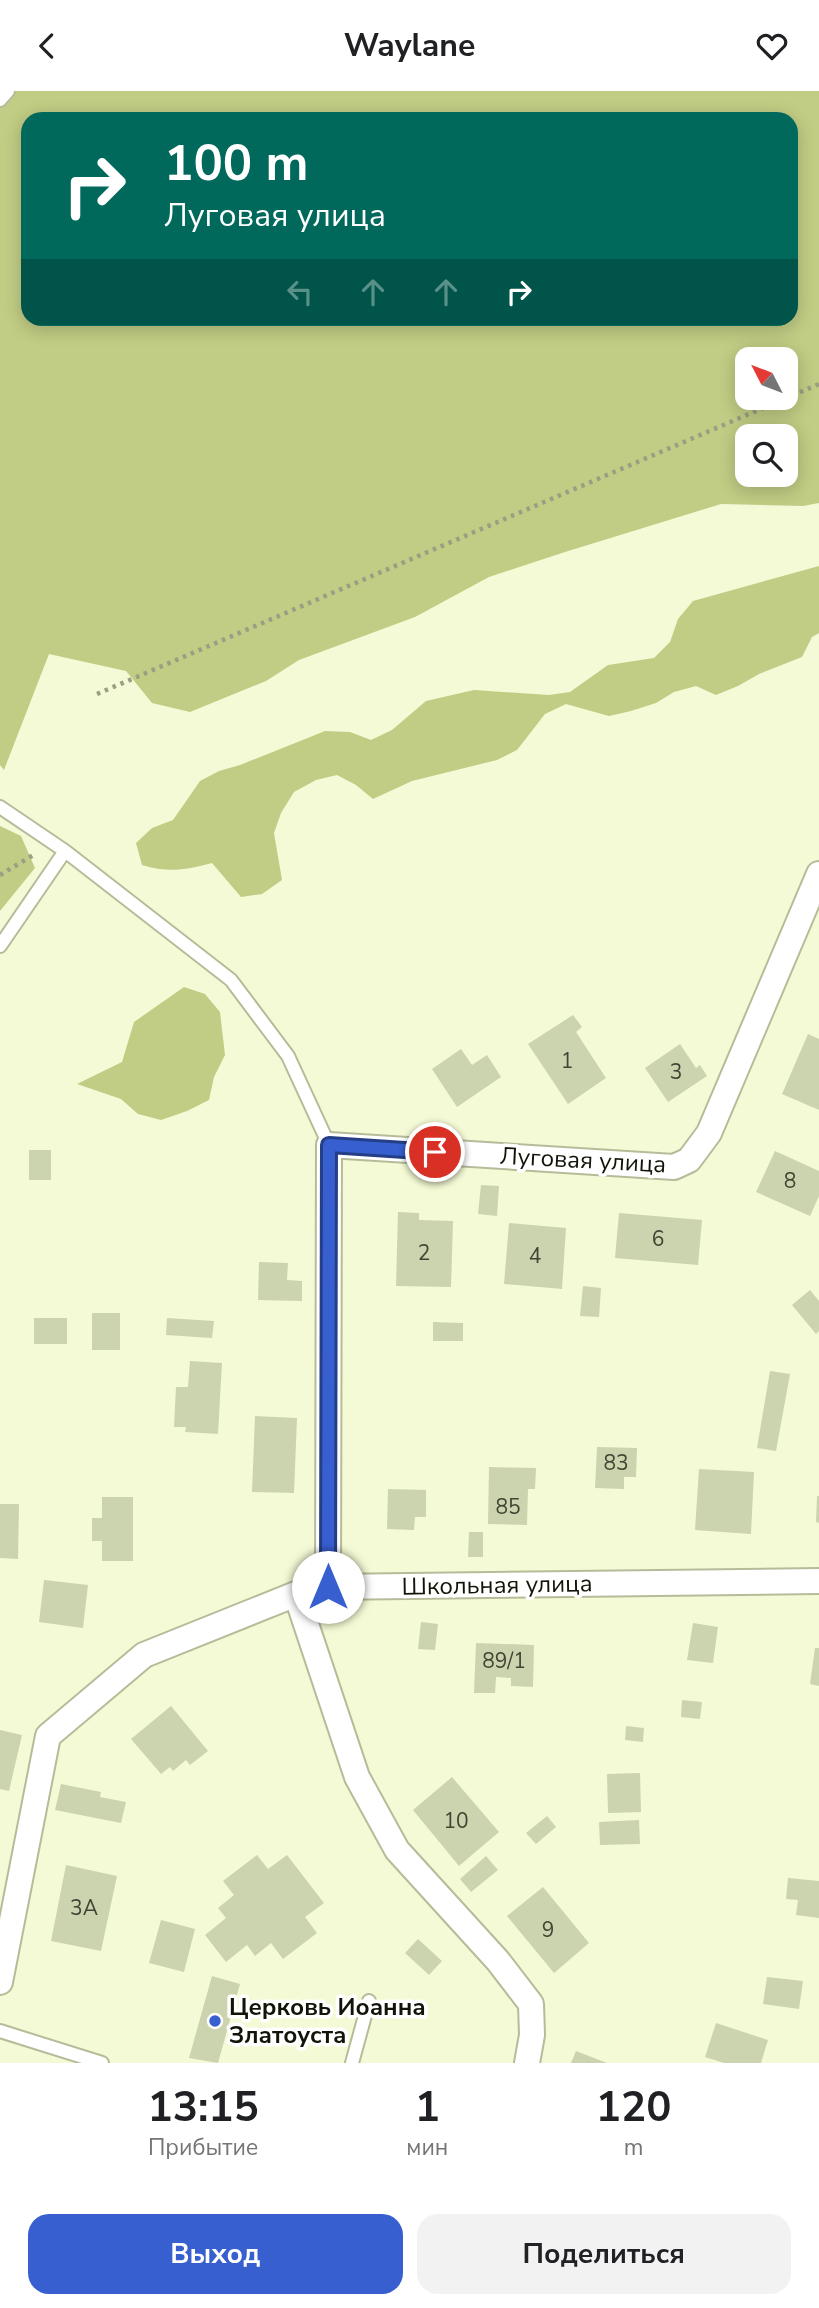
<!DOCTYPE html>
<html lang="ru">
<meta charset="utf-8">
<style>
:root{--surface:#fff;--page:#f2f2f2;--text:#202124;--muted:#757577;--accent:#375fcf}
body{margin:0;font-family:"Nunito Sans",sans-serif;background:var(--page);color:var(--text);height:100vh;display:flex;flex-direction:column;font-size:26px;white-space:nowrap}
*{box-sizing:border-box;margin:0}
p{font-size:23px;color:var(--muted)}
.icon{flex:none;width:38px;height:38px;fill:none;stroke:currentColor;stroke-width:2;stroke-linecap:round;stroke-linejoin:round}
.map{position:relative;height:1972px;overflow:hidden}
.panel{display:flex;flex-direction:column;background:var(--surface);flex:1}
.panel>*{flex:none}
.top-card{position:absolute;left:21px;top:21px;width:777px;height:214px;border-radius:21px;box-shadow:0 4px 18px #0003;background:#00695c;color:#fff;overflow:hidden}
.needle{width:46px;rotate:312deg}
.buttons{position:absolute;left:735px;top:256px;display:grid;gap:14px}
.buttons a{display:grid;place-items:center;width:63px;height:63px;border-radius:14px;background:var(--surface);box-shadow:0 4px 18px #0003;font-size:35px}
.pin{position:absolute;display:grid;place-items:center;width:60px;height:60px;color:#fff;margin:-30px;border:4px solid #fff;border-radius:50%;box-shadow:0 2px 7px #0007}
.me{position:absolute;width:77px;margin:-38px;rotate:0deg;stroke-linejoin:round;filter:drop-shadow(0 0 5px #0008)}
.turn{display:flex;align-items:center;gap:24px;height:147px;padding:0 28px;font-size:32px}
.turn .icon{width:91px;height:91px;stroke-width:2.5}
.turn b{display:block;font-size:49px;line-height:60px}
.lanes{display:flex;align-items:center;height:66px;padding:0 28px;background:#0003;justify-content:center;gap:35px;direction:ltr}
.lanes .off{opacity:.35}
.eta{display:flex;justify-content:space-evenly;align-items:center;height:119px;text-align:center}
.eta b{font-size:42px;font-weight:700;line-height:49px}
.action{display:flex;gap:14px;margin-top:auto;padding:14px 28px}
.action a{flex:1;height:80px;border-radius:21px;background:var(--accent);color:#fff;font-size:28px;font-weight:700;line-height:80px;text-align:center}
.action a+a{background:var(--page);color:var(--text)}
header{display:flex;justify-content:space-between;align-items:center;height:91px;padding:0 28px;background:var(--surface);font-size:32px;font-weight:700}
.map>svg:first-child{display:block}
.green{fill:#c1cc84;fill-rule:evenodd}
.building{fill:#ccd3af}
.lines{fill:none;stroke-linecap:round;stroke-linejoin:round}
.lane-casing{stroke:#b6bc99;stroke-width:16}
.street-casing{stroke:#b6bc99;stroke-width:28}
.path{stroke:#9a9e83;stroke-width:4.5;stroke-dasharray:3.5 5;stroke-linecap:butt}
.lane{stroke:#fff;stroke-width:12}
.street{stroke:#fff;stroke-width:24}
.route-casing{stroke:#243e87;stroke-width:18}
.route{stroke:#375fcf;stroke-width:12}
.poi-dot{fill:#375fcf;stroke:#fff;stroke-width:2.5}
.labels{text-anchor:middle;stroke-width:7;stroke-linejoin:round;paint-order:stroke}
.number-label{font-size:21px;fill:#414432}
.street-label{font-size:24px;fill:#131408;stroke:#fff}
.poi-label{font-size:24px;font-weight:bold;fill:#131408;stroke:#fff;text-anchor:start}
</style>
<header><svg class="icon" aria-label="back" viewBox="0 0 24 24"><path d="M15 5l-7 7 7 7"/></svg>Waylane<svg class="icon" aria-label="heart" viewBox="0 0 24 24"><path d="M12 20l-8-8c-3-5 5-10 8-4 3-6 11-1 8 4z"/></svg></header>
<div class="map">
<svg width="819" height="1972" viewBox="0 0 819 1972">
<rect width="100%" height="100%" fill="#f4fad5"/>
<path class="green" d="M0,0H819V412L803,415L721,413L565,461L489,486L415,526L299,569L266,590L190,621L152,612L126,580L49,563L4,679L0,674ZM28,28H791V228H28ZM747,268H786V306H747ZM747,345H786V383H747Z
M819,475V542L812,546L802,566L759,583L738,595L716,604L696,595L674,601L656,612L631,620L609,625L566,613L545,623L517,659L497,669L412,690L373,708L356,694L337,684L316,689L294,701L281,722L274,742L282,789L262,803L241,806L212,772C185,779 169,782 142,774L136,752L152,737L173,729L200,690L219,680L240,674L325,640L350,641L371,649L392,639L426,610L474,599L549,604L570,601L608,574L654,567L670,551L678,528L693,510Z
M0,735L21,745L35,777L0,820Z
M184,896L205,903L220,921L225,964L214,986L209,1009L187,1020L161,1029L138,1023L121,1008L77,993L122,971L134,931Z"/>
<path class="building" d="M573,924L582,936L576,941L606,987L568,1013L528,953Z
M808,943L819,948V1019L782,1003Z
M680,953L696,977L700,974L707,985L668,1011L645,977Z
M461,958L472,974L487,964L501,986L457,1016L432,978Z
M29,1059H51V1089H29Z
M775,1060L819,1080V1105L810,1125L756,1101Z
M481,1094L499,1095L497,1125L478,1123Z
M398,1121L419,1122V1129L453,1130L451,1196L396,1195Z
M619,1122L702,1129L698,1174L615,1167Z
M509,1132L566,1137L562,1198L504,1193Z
M259,1171L288,1172L287,1189L302,1190V1210L258,1209Z
M583,1195L601,1197L599,1226L580,1225Z
M810,1199L819,1210V1240L816,1243L792,1214Z
M92,1222H120V1259H92Z
M34,1227H67V1253H34Z
M167,1227L214,1230L212,1247L166,1244Z
M433,1231L463,1232V1250H433Z
M190,1270L222,1272L218,1343L185,1341L186,1336H174L176,1296H188Z
M770,1280L790,1283L776,1360L757,1357Z
M255,1325L297,1327L294,1402L252,1401Z
M597,1356L637,1357L636,1386H624V1398L595,1397Z
M489,1376L536,1377L535,1398H528L527,1434L488,1433Z
M699,1378L754,1381L751,1443L695,1439Z
M388,1398L426,1399V1426H415L414,1439L387,1438Z
M817,1405H819V1432L816,1431Z
M102,1406H133V1470H102V1450H92V1427H102Z
M0,1413H19L18,1468L0,1467Z
M469,1441H483V1466H468Z
M44,1489L88,1494L83,1537L39,1531Z
M421,1531L438,1533L435,1559L418,1558Z
M693,1532L718,1536L713,1572L687,1569Z
M476,1552L534,1554L533,1596L511,1595V1587L496,1586L495,1602H474Z
M815,1557H819V1595L810,1593Z
M682,1609L702,1611L700,1628L681,1626Z
M171,1615L208,1660L190,1674L186,1669L173,1680L170,1676L161,1683L131,1648Z
M626,1635L644,1637L643,1651L625,1649Z
M0,1639L22,1644L9,1700L0,1698Z
M640,1682L641,1721L608,1722L607,1683Z
M452,1686L499,1741L459,1775L413,1719Z
M61,1693L101,1701L100,1706L126,1711L121,1732L55,1719Z
M547,1725L556,1736L536,1753L526,1742Z
M639,1729L640,1753L600,1754L599,1731Z
M257,1764L268,1778L287,1764L324,1812L305,1826L317,1842L283,1868L271,1852L255,1865L247,1854L226,1871L205,1844L226,1827L218,1817L234,1804L223,1790Z
M486,1765L498,1779L471,1801L460,1788Z
M66,1774L117,1785L101,1860L51,1850Z
M788,1787L819,1790V1827L796,1824L798,1809L786,1808Z
M543,1796L589,1852L554,1882L507,1825Z
M161,1829L195,1838L184,1881L149,1872Z
M418,1848L442,1870L429,1884L405,1862Z
M212,1885L240,1893L218,1972L189,1967Z
M767,1886L803,1890L799,1918L763,1913Z
M716,1932L768,1949L761,1972H724L705,1966Z
M576,1960L607,1972H571Z"/>
<g class="lines">
<defs>
<path id="lane" d="M0,9L8,0
M0,716L65,760L231,889L288,965L329,1054
M0,855L65,760
M0,1940L102,1972
M352,1972L369,1910"/>
<path id="street" d="M328,1496L329,1054L674,1076L689,1069L709,1042L819,783
M296,1503L357,1686L397,1759L498,1870L531,1913L532,1944L527,1972
M0,1891L48,1645L144,1564L296,1503L328,1496L819,1490"/>
</defs>
<use href="#lane" class="lane-casing"/>
<use href="#street" class="street-casing"/>
<path class="path" d="M97,603L819,293
M0,784L35,763"/>
<use href="#lane" class="lane"/>
<use href="#street" class="street"/>
</g>
<g class="lines">
<defs>
<path id="route" d="M328,1496L329,1054L435,1061"/>
</defs>
<use href="#route" class="route-casing"/>
<use href="#route" class="route"/>
</g>
<circle class="poi-dot" cx="215" cy="1930" r="7"/>
<g class="labels">
<g class="number-label">
<text x="567" y="977">1</text>
<text x="676" y="988">3</text>
<text x="790" y="1097">8</text>
<text x="658" y="1155">6</text>
<text x="424" y="1169">2</text>
<text x="535" y="1172">4</text>
<text x="616" y="1379">83</text>
<text x="508" y="1423">85</text>
<text x="504" y="1577">89/1</text>
<text x="456" y="1737">10</text>
<text x="84" y="1824">3А</text>
<text x="548" y="1846">9</text>
</g>
<g class="street-label">
<text transform="translate(583 1069) rotate(3)" y="8">Луговая улица</text>
<text transform="translate(497 1494) rotate(-1)" y="8">Школьная улица</text>
</g>
<g class="poi-label">
<text x="229" y="1924">Церковь Иоанна<tspan x="229" dy="28">Златоуста</tspan></text>
</g>
</g>
</svg>
<div class="buttons">
<a><svg class="needle" viewBox="-14 -14 28 28"><path d="M0-13l5 13h-10z" fill="#e53935"/><path d="M0 13l5-13h-10z" fill="#757577"/></svg></a>
<a><svg class="icon" aria-label="search" viewBox="0 0 24 24"><circle cx="10" cy="10" r="6"/><path d="M15 15l6 6"/></svg></a>
</div>
<div class="pin" style="left:435px;top:1061px;background:#d93025"><svg class="icon" aria-label="arrive" viewBox="0 0 24 24"><path d="M6 21V4h12l-3 4 3 4H6"/></svg></div>
<svg class="me" style="left:328px;top:1496px" viewBox="-20 -20 40 40"><circle r="19" fill="#fff"/><path d="M0-13L10 11 0 6-10 11z" fill="#375fcf"/></svg>
<div class="top-card">
<div class="turn"><svg class="icon" aria-label="right" viewBox="0 0 24 24"><path d="M7 20v-9h11M14 6l5 5-5 5"/></svg><div><b>100 m</b>Луговая улица</div></div>
<div class="lanes"><svg class="icon off" aria-label="left" viewBox="0 0 24 24"><path d="M17 20v-9H6M10 6l-5 5 5 5"/></svg><svg class="icon off" aria-label="ahead" viewBox="0 0 24 24"><path d="M12 20V5M6 11l6-6 6 6"/></svg><svg class="icon off" aria-label="ahead" viewBox="0 0 24 24"><path d="M12 20V5M6 11l6-6 6 6"/></svg><svg class="icon" aria-label="right" viewBox="0 0 24 24"><path d="M7 20v-9h11M14 6l5 5-5 5"/></svg></div>
</div>
</div>
<section class="panel">
<div class="eta">
<div><b>13:15</b><p>Прибытие</p></div>
<div><b>1</b><p>мин</p></div>
<div><b>120</b><p>m</p></div>
</div>
<div class="action"><a>Выход</a><a>Поделиться</a></div>
</section>
